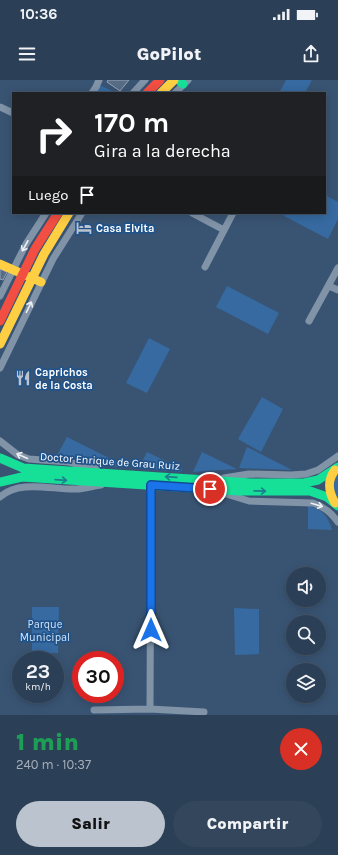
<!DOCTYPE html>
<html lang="es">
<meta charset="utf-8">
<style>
:root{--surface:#2b3f56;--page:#33465c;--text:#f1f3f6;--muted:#a6afb9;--line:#47586c;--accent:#bac3ce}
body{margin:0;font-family:Karla,sans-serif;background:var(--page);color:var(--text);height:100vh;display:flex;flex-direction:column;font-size:15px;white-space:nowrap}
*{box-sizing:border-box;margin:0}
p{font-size:13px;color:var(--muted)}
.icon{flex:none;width:22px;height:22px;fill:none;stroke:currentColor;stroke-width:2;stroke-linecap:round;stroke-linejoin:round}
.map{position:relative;height:635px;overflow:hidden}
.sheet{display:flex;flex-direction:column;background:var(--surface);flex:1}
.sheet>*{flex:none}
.banner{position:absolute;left:12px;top:12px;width:314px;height:122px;border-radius:0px;box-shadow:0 2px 10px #0003,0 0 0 1px var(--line);background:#202124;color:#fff;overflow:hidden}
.controls{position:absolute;left:286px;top:487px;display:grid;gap:8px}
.controls a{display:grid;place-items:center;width:40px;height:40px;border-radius:50%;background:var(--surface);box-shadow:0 2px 10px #0003,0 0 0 1px var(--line);font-size:20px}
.speed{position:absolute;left:12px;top:571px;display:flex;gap:8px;font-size:20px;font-weight:700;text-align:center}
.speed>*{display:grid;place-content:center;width:52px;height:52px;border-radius:50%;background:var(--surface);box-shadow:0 2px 10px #0003,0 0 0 1px var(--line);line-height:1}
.speed small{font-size:10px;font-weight:400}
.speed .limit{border:6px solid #d22;background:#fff;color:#111}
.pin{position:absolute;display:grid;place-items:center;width:34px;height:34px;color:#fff;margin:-17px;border:2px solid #fff;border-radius:50%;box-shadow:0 1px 4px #0007}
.me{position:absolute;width:44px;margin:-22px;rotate:0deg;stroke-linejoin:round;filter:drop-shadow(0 0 3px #0008)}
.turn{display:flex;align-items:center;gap:14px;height:84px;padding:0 16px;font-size:18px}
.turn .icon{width:52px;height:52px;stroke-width:2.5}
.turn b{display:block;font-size:28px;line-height:34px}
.then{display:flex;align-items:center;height:38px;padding:0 16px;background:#0003;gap:8px;font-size:15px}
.round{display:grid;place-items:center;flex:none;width:42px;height:42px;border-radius:21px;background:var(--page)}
.overview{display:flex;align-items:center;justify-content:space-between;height:68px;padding:0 16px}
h1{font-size:24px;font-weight:800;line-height:30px;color:#1e9e55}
.cta{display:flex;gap:8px;margin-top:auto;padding:8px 16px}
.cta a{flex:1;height:46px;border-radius:24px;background:var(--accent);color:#111;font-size:16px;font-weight:800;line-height:46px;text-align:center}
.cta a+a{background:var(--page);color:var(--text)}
.status{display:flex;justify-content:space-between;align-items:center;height:28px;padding:0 20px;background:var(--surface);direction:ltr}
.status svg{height:11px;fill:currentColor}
header{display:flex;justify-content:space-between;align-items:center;height:52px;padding:0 16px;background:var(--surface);font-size:18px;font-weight:800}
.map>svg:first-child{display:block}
.green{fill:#366aa1}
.building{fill:#576c85;stroke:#94a4b6}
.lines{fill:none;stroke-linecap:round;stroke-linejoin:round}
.street{stroke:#8093a7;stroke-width:7}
.fast{stroke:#16e098;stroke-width:9}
.slow{stroke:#ffcf43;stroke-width:9}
.jam{stroke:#f24e42;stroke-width:9}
.oneway{stroke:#eceff2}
.oneway2{stroke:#1e7d8f}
.route-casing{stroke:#114b97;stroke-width:10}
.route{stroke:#1a73e8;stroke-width:7}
.labels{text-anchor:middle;stroke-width:3.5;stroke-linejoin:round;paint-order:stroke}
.poi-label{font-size:11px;font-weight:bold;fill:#fff;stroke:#21538b;text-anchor:start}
.street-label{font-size:11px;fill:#fff;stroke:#21538b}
.park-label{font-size:11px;fill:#d3e5f8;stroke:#21538b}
</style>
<div class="status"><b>10:36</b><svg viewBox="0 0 49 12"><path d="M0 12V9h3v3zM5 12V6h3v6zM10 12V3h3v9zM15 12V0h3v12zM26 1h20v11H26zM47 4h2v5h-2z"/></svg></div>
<header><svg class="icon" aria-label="menu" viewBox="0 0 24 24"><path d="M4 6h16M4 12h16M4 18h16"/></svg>GoPilot<svg class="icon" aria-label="share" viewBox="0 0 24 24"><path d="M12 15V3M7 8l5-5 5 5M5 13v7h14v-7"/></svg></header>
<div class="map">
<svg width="338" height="635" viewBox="0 0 338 635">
<rect width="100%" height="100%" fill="#395473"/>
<path class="green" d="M286,0H312L305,13H279Z
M97,4L117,13H92Z
M325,115L338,122V139L328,159L284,136L286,133H325Z
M227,206L279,233L268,254L216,227Z
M149,258L170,269L147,313L126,303Z
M262,317L283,329L261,372L238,359Z
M67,357L123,385L122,388L94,381L77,378L56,377Z
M247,367L292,390L239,388Z
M147,372L182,389L181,392L139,388Z
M202,372L237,389L193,392Z
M338,392V423C333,411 332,404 338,392Z
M308,426C321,428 329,437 332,450L308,449Z
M32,527H59L58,573H32Z
M234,528L259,529V574L235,575Z"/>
<path class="building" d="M108,0H129L120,11L107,2Z
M0,189L7,192L3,200L0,199Z"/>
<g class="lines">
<path class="street" d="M92,13L96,7L99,0
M133,13L145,0
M175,13L188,0
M0,27L13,33
M192,133L224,150
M205,187L233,133
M329,206L338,210
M0,216L26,164L46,133
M309,241L338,188
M0,288L53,179L82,133
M0,361L18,375L29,379L69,382L97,389
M224,398L249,394L291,395L306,394L318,390L338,376
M223,413L249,421L313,423C325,427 331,433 338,442
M0,417C20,399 52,410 76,409C84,409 93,406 101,405
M150,629L151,405
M94,630L150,629L204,632"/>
<path class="fast" d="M179,0L183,4
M0,378L23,388L251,403H304L318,400L338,387
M0,402L22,397L239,411H310L327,417L338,426"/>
<path class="slow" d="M161,13L174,0
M0,184L41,202
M0,264L44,174L69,133
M335,390C327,401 328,411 335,423"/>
<path class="jam" d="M147,13L160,0
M0,241L35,169L58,133"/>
</g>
<defs><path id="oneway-shaft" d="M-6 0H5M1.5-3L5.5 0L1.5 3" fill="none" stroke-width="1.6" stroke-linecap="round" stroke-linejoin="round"/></defs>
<g class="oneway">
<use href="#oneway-shaft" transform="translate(25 166) rotate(119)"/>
<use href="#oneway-shaft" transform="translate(29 227) rotate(-64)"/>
<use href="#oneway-shaft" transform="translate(22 376) rotate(-156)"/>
<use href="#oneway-shaft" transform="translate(317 425) rotate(16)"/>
</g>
<g class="oneway2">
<use href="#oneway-shaft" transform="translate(171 397) rotate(-176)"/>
<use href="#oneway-shaft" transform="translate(61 400) rotate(4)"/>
<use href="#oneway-shaft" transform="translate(260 411) rotate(1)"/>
</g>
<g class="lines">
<defs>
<path id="route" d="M151,550V405L210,409"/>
</defs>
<use href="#route" class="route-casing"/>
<use href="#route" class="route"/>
</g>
<defs>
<symbol id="hotel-bare" viewBox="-9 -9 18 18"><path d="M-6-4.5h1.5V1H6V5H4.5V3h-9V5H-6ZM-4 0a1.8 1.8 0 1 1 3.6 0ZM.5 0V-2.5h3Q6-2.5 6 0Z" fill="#bac3ce" stroke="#21538b" stroke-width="2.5" paint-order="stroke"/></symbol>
<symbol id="restaurant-bare" viewBox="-9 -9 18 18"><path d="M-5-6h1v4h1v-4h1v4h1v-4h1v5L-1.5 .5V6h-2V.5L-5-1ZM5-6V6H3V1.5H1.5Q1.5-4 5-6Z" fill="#bac3ce" stroke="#21538b" stroke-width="2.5" paint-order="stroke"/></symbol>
</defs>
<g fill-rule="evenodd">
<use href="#hotel-bare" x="73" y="137" width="22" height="22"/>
<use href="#restaurant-bare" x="12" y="287" width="22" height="22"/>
</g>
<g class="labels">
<g class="poi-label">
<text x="96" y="152">Casa Elvita</text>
<text x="35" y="296">Caprichos<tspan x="35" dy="13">de la Costa</tspan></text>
</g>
<g class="street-label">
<text transform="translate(110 381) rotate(4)" y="4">Doctor Enrique de Grau Ruiz</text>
</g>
<g class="park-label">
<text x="45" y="548">Parque<tspan x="45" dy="13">Municipal</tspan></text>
</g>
</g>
</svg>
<div class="controls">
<a><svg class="icon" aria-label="sound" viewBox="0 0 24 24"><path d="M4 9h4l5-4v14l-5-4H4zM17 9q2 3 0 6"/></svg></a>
<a><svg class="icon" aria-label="search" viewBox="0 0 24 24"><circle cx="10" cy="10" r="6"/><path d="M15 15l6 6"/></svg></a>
<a><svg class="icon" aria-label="layers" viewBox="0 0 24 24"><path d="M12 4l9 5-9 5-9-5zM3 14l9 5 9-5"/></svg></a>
</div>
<div class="speed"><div>23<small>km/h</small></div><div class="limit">30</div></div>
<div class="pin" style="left:210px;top:409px;background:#d93025"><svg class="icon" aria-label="arrive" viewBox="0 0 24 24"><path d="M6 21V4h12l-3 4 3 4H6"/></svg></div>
<svg class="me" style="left:151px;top:550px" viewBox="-20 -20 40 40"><path d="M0-17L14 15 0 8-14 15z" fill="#1a73e8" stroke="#fff" stroke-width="4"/></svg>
<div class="banner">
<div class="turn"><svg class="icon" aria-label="right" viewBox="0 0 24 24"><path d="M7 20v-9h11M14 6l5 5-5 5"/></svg><div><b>170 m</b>Gira a la derecha</div></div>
<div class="then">Luego<svg class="icon" aria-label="arrive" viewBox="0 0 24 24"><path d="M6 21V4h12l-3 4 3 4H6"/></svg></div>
</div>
</div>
<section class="sheet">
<div class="overview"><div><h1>1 min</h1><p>240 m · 10:37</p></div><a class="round" style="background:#d93025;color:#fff"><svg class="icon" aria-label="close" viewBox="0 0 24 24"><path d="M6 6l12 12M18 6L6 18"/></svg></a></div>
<div class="cta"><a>Salir</a><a>Compartir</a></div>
</section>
